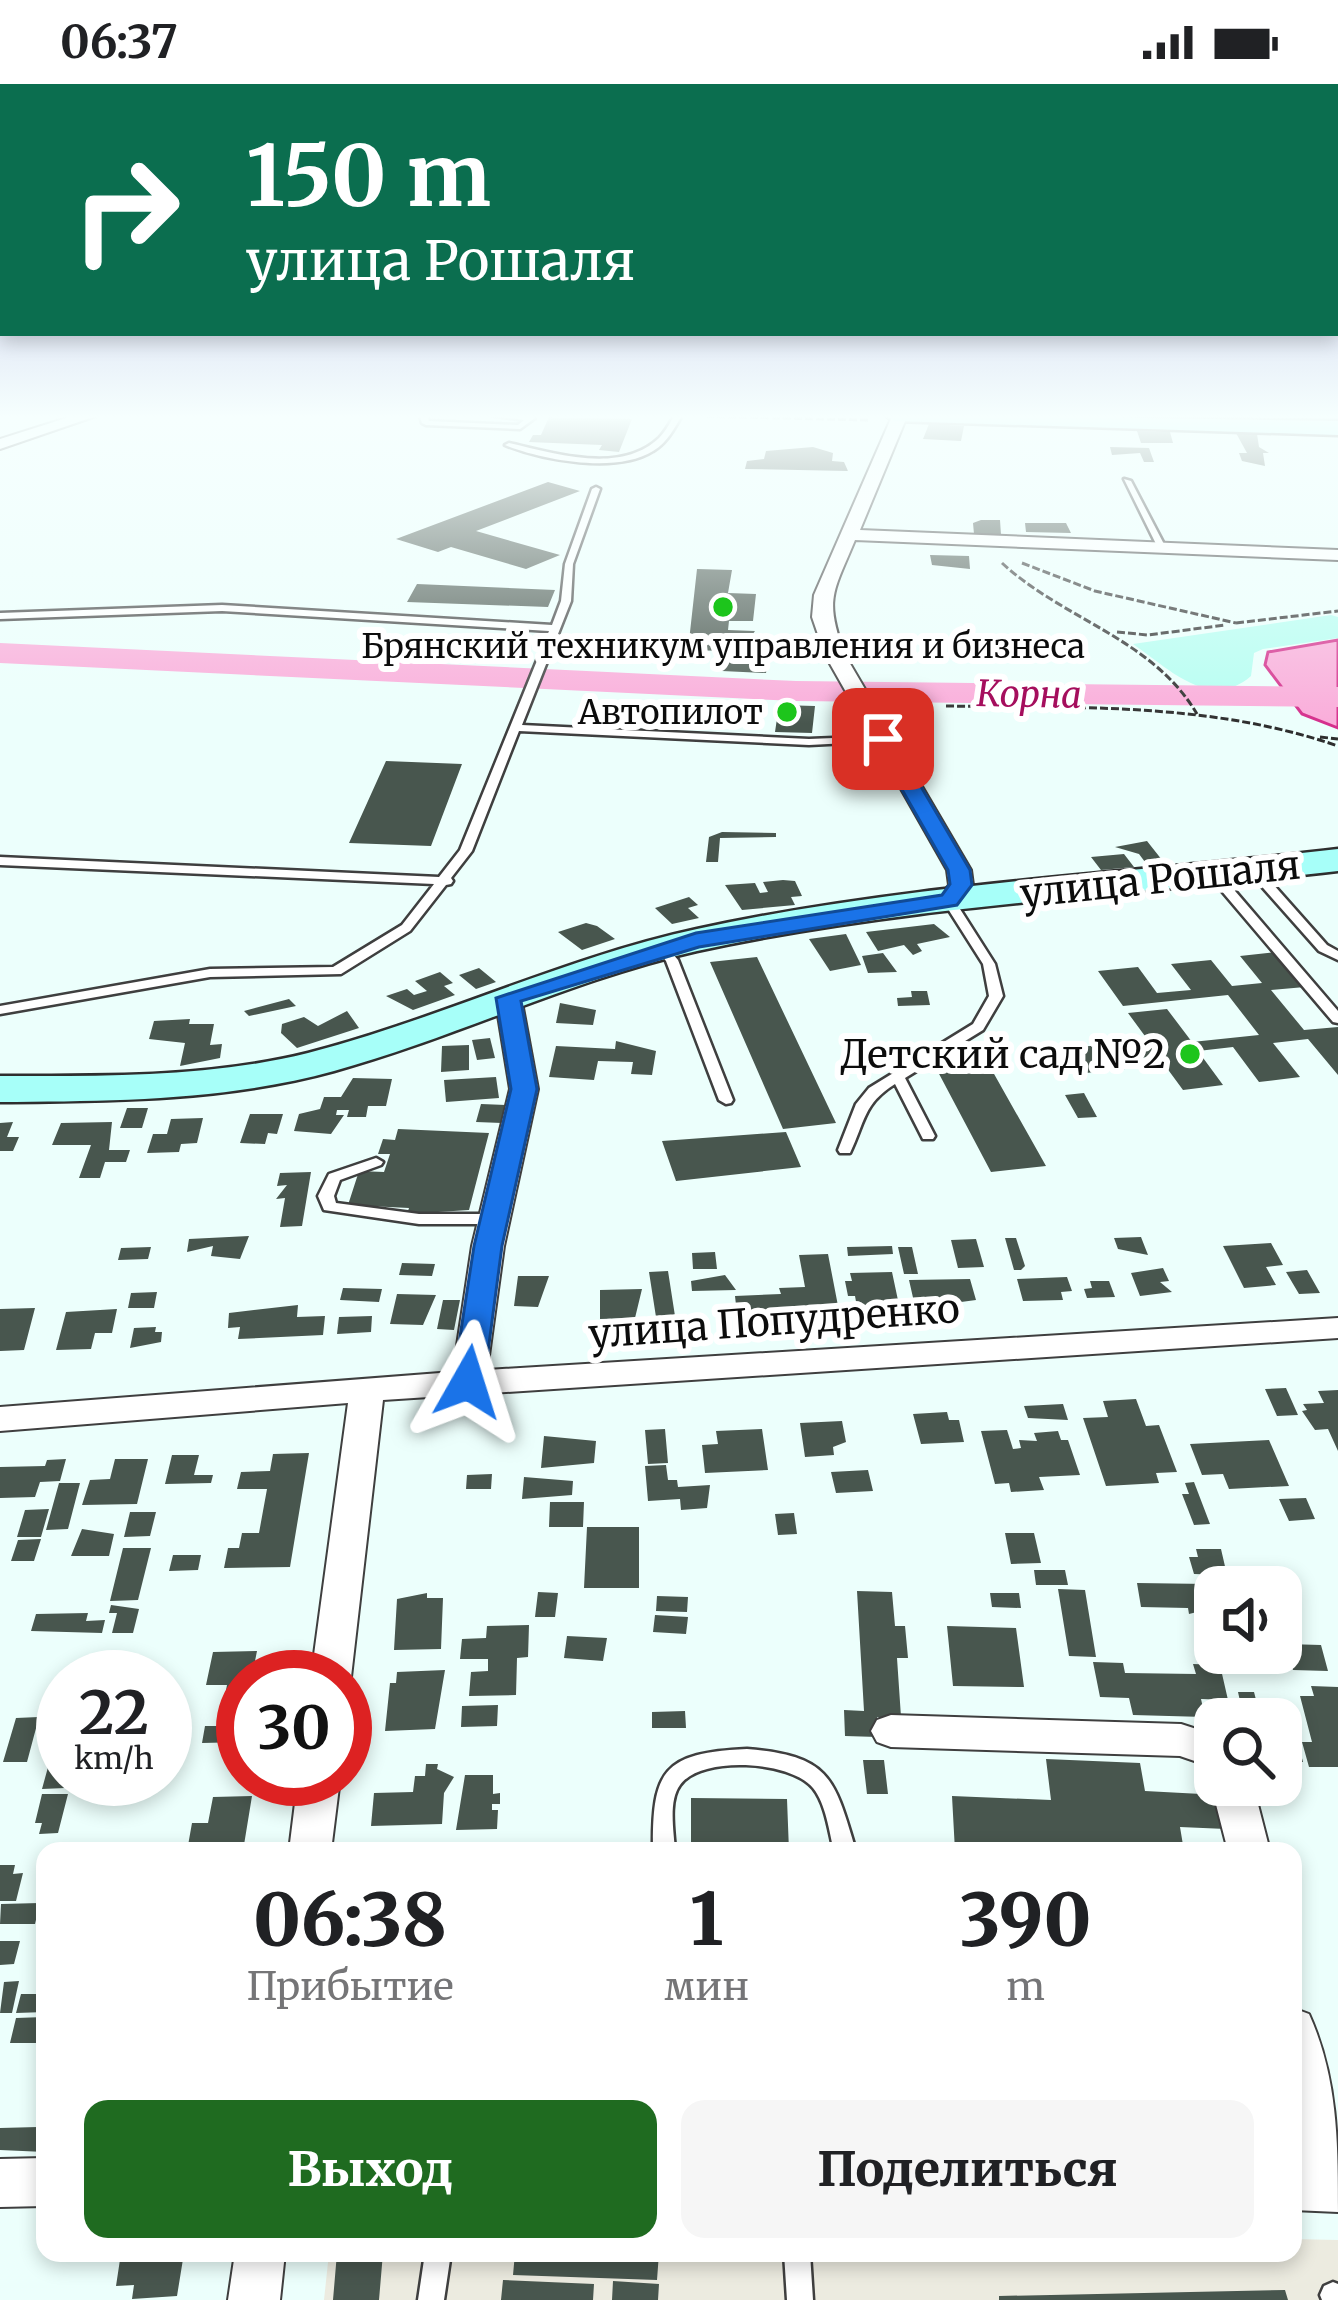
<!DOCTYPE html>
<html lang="ru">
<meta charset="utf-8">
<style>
:root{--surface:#fff;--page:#f6f6f6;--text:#202124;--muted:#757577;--accent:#1f6b20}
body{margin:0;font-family:Merriweather,serif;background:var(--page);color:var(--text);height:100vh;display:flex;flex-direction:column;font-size:45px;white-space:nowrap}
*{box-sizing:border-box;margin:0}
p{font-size:39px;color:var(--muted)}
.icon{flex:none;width:66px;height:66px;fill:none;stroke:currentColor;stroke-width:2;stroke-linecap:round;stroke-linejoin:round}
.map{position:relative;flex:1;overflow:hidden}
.side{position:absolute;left:36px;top:1758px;width:1266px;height:420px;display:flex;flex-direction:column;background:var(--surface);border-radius:24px;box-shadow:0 6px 18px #0003}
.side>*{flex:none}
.hud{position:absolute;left:0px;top:0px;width:1338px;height:252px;box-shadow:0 6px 18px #0003;background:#0b6e4f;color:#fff;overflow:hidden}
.buttons{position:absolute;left:1194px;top:1482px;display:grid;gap:24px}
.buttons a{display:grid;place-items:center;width:108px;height:108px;border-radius:24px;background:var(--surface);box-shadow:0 6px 18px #0003;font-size:60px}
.speed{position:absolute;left:36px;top:1566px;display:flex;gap:24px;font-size:60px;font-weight:700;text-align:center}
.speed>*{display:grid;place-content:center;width:156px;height:156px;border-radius:50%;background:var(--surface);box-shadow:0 6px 18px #0003;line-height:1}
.speed small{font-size:30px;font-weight:400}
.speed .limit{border:18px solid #d22;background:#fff;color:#111}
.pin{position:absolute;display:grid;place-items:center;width:102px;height:102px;color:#fff;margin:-51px;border-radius:24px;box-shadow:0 6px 18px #0006}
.me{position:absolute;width:132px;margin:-66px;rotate:6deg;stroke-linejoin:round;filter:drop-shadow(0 0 9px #0008)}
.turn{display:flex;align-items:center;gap:42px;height:252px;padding:0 48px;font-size:54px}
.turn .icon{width:156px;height:156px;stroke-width:2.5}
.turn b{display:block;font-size:84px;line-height:102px}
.eta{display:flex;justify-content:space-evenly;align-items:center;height:204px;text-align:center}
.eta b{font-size:72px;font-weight:800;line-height:84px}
.cta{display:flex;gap:24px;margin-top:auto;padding:24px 48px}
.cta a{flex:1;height:138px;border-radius:24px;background:var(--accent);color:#fff;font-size:48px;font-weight:800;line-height:138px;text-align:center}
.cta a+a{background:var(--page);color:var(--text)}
.status{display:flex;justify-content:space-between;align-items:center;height:84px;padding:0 60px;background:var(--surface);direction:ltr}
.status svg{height:33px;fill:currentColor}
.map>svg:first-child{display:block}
.industrial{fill:#ecebe0}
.sand{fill:#b5fef1}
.water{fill:#faadda;stroke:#d52f8c;stroke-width:3}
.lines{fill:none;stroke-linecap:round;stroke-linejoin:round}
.river{fill:#faadda;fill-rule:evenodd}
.building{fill:#48564e}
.lane-casing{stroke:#3f3f3f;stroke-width:5}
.street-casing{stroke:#3f3f3f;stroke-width:4}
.secondary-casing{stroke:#2e2e2e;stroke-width:5}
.path{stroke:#2e2e2e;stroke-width:3;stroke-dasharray:8 3;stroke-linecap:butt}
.lane{fill:#fff;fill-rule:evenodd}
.street{fill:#fff;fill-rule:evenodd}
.secondary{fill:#a7fff9;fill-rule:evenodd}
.route{fill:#1a73e8;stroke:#114b97;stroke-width:3}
.poi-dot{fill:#1dc51c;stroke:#fff;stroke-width:4.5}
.labels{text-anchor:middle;stroke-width:12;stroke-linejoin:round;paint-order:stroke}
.far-poi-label{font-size:33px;fill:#0c0c0c;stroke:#fff}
.far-water-label{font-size:36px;font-style:italic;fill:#a50e5d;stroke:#fff}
.street-label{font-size:39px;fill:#0c0c0c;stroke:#fff}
.poi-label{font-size:39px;fill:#0c0c0c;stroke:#fff;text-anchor:end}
</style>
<div class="status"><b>06:37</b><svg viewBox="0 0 49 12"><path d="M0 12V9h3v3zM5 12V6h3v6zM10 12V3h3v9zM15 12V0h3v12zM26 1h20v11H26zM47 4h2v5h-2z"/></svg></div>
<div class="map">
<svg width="1338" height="2216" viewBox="0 0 1338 2216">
<rect width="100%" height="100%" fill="#ecfffc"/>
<path class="industrial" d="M1293,2155L1338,2156V2216H324L329,2169H1293Z"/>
<path class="sand" d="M1331,531L1338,533V554L1263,565L1254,569L1251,592C1210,628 1168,584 1133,560Z"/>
<path class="water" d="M1338,556V644L1302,630L1265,581L1268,568Z"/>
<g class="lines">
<path class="river" d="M0,559L796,597L1338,603V623L796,617L0,579Z"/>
</g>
<path class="building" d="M549,333L632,335L619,368L599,366L602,361L529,358L533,351H541Z
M929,340L964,342L961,357L923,355Z
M1137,347L1170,348L1173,359H1141Z
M1236,349L1257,350L1259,363L1269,369H1263L1265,382L1242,377L1239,369H1247Z
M813,363L833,369L832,377L844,378L848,387L745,385L747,377L764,375L766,367Z
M1110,363L1149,364L1154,378H1144L1140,369L1112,371Z
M548,398L580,407L476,447L560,471L526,485L451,463L438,468L396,455Z
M981,436H1000L1001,451L974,450L973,439Z
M1025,439H1066L1071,449L1026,448Z
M930,471L969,472L970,485L932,481Z
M697,485L732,486L728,509L756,510L753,537H729L728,546L755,547L748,557L727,556L725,567L688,566Z
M417,500L555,506L548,523L407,518Z
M724,575L768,577L766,589L722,587Z
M779,621L815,622L812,649L775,648Z
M386,677L462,680L431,762L349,759Z
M722,748L776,749V753L720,754L718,778H706L709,753Z
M1147,757L1162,776L1145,778L1139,770L1115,763Z
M1124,770L1134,783L1101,786L1091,773Z
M783,796L795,797L802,812L791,813L795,821L742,826L725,801L755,799L760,809L768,808L763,798Z
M689,813L698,821L688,824L699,834L672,840L655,824Z
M586,839L597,842L615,855L582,866L558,848Z
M934,840L950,853L917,860L922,867L913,871L904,861L878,867L866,848Z
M846,850L861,881L830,887L809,855Z
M1276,868L1305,903L1271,906L1304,946L1338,943V991L1308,955L1273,959L1300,993L1259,998L1233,963L1198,967L1223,1001L1183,1006L1158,972L1129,975L1135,984L1086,989L1071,964L1118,959L1123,966L1153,963L1128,929L1167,925L1192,958L1259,951L1228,911L1123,922L1098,887L1138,883L1157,909L1191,906L1171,880L1211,876L1232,902L1262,899L1240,872Z
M883,869L897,888L868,889L862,872Z
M757,873L836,1039L783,1045L710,878Z
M479,884L496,898L476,905L459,891Z
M440,888L453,899L444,902L455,911L413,926L386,912L407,905L414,911L427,907L415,897Z
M911,907H927L930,921L898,922L897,914L912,913Z
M289,915L296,922L249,932L244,927Z
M560,919L596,926L593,941L556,939Z
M347,927L359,944L297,964L281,949L282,940L304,933L318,942Z
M190,935L189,940H214L210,961L222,960L220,974L180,982L185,959L149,955L154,937Z
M490,954L495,974L477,976L472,956Z
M616,957L656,967L652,991L631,990L633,978L598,977L594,996L549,993L556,962L615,965Z
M469,961V986L441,988L442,962Z
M989,981L1046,1082L991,1088L937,986Z
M496,993L499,1014L446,1018L444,996Z
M353,994L392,995L386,1022H368L366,1033H347L349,1026H337L336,1031H344L331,1050L294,1047L299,1030L320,1025L324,1013H341Z
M1084,1009L1097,1033L1078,1034L1065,1011Z
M481,1020L506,1021L502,1039L476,1038Z
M127,1024H148L142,1044H120Z
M250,1030H283L277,1050L268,1049L265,1060L240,1059Z
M203,1034L197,1059L181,1060L179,1068L147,1069L153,1050H167L171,1035Z
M13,1038L7,1053H19L13,1067H0V1039Z
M112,1038L109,1066H130L126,1078H105L100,1094H79L91,1061H52L61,1039Z
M398,1045L489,1049L469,1126L407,1130L409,1124L348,1121L359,1087L384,1088L390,1070H378L383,1055L395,1056Z
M786,1048L801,1083L676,1097L662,1057Z
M311,1088L302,1142L280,1143L285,1114L276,1115L287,1101L277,1102L280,1089Z
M249,1152L240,1175L211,1172L213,1162L187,1168L189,1155Z
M1141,1153L1148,1171L1118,1165L1114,1154Z
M1005,1154H1016L1025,1182L1021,1186H1014Z
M976,1155L984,1183L958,1184L951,1156Z
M1271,1159L1283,1181L1266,1183L1276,1201L1244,1204L1223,1162Z
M892,1162L893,1170L848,1172L847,1163Z
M151,1163L148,1175L118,1176L121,1164Z
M898,1163H912L918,1190H904Z
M715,1168L717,1185H693L692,1169Z
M828,1170L839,1227L782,1224V1229L737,1230L735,1212L781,1210L779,1204L805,1203L799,1171Z
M402,1179L435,1180L432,1192L399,1191Z
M1163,1184L1169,1197L1160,1198L1172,1208L1140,1212L1131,1189Z
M1307,1186L1320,1209L1299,1210L1286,1188Z
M668,1187L675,1232L656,1233L649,1188Z
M892,1188L899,1221L857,1223L855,1212H848L845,1197H852L850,1189Z
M725,1191L736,1206L692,1207L691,1197Z
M518,1192H549L538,1223L514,1222Z
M1067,1193L1072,1207L1061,1208L1063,1216L1023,1217L1017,1195Z
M970,1195L976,1216L931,1222L914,1218L909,1196Z
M1090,1197H1109L1115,1213L1087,1214L1084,1205L1092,1204Z
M343,1204L382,1205L379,1218L340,1216Z
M642,1205L635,1234L600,1235V1206Z
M157,1208L154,1224H128L131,1209Z
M397,1210L436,1211L423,1241L390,1240Z
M443,1216H460L454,1246L437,1245Z
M298,1221L297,1233L325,1232L323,1251L238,1255L240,1243L228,1244L229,1229Z
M35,1224L24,1266L0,1267V1225Z
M117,1225L112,1249H95L91,1265L56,1266L66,1228Z
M372,1232L371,1248L337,1250L339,1233Z
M156,1243L155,1248H162L161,1258L130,1264L134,1244Z
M1286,1304L1298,1331L1277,1332L1265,1305Z
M1338,1306V1367L1328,1345L1315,1346L1302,1327L1307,1326L1303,1320L1324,1319L1318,1307Z
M1136,1315L1146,1342L1159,1341L1177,1388L1156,1389L1159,1399L1106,1402L1083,1334L1108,1333L1103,1317Z
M1063,1320L1068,1336L1028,1334L1024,1322Z
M947,1328L949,1336H959L964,1358L921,1360L913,1330Z
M842,1337L846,1358L833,1363L834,1371L805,1373L800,1339Z
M665,1345L668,1379L648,1380L645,1346Z
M762,1345L768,1386L705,1389L702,1361L718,1360L716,1347Z
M1007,1346L1013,1365L1021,1364L1019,1356L1037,1357L1034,1349L1058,1347L1061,1356H1068L1080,1391L1039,1393L1044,1406L1011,1408L1009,1399L995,1400L981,1347Z
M544,1352L596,1357L594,1379L541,1384Z
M1269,1356L1289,1402L1229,1405L1223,1390L1202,1391L1190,1360Z
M309,1369L290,1483L224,1484L228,1464H239L242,1449H259L267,1405H237L241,1388L270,1387L273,1370Z
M172,1371H199L194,1391H213L211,1399L165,1400Z
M66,1375L60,1397L40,1398L35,1413L0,1414V1383L45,1382L47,1376Z
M115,1375H148L137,1420L82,1421L90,1396L110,1395Z
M666,1381L668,1396H677L678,1403L710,1401L707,1424L681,1426L680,1415L648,1417L645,1382Z
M868,1386L873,1407L836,1409L831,1388Z
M492,1390L491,1405H466L467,1391Z
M524,1393L573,1397L572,1411L522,1415Z
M1194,1398L1210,1440L1194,1441L1182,1410H1189L1185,1399Z
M59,1399H80L68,1445L46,1446Z
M1306,1414L1315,1435L1289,1437L1279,1415Z
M550,1418H584L583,1443H549Z
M49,1425L41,1453H17L25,1426Z
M130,1428H156L150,1452L124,1453Z
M794,1429L797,1450L778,1451L775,1430Z
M587,1443H639V1504H584Z
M82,1445L114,1450L109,1472H71Z
M1005,1449H1034L1041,1479L1011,1480Z
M41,1455L34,1477H11L18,1456Z
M123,1464H151L138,1516L110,1517Z
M1196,1465H1221L1227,1491L1194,1490L1189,1473H1198Z
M173,1471H201L198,1486L169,1487Z
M1034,1486H1065L1068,1501H1036Z
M1137,1499L1208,1500L1213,1524L1189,1530L1188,1524L1141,1523Z
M1058,1505L1085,1506L1096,1573L1069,1572Z
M857,1507L892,1508L895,1542H905L908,1574H897L901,1633H877L878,1653L845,1652L844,1626L864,1627Z
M538,1508L558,1509L555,1533H535Z
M427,1509V1514H443L441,1565L394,1566L397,1515Z
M990,1509H1019L1021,1524L992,1523Z
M657,1512L688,1513L687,1528L656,1527Z
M111,1521L139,1525L133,1549H112L117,1529H109Z
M88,1529L86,1537L105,1536L102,1549L31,1547L36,1530Z
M655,1531L688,1533L686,1550L653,1548Z
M529,1541L528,1573L517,1574L516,1611L469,1612L471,1588L488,1587V1575H460L462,1555L486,1554L487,1542Z
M947,1542L1016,1544L1024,1603L953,1602Z
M567,1552L607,1554L603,1577L564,1574Z
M1286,1560L1321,1561L1328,1587L1293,1586Z
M257,1567L255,1577H275L273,1593H243V1658L202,1659L205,1642H219L227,1601H206L213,1568Z
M1093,1578L1123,1579L1125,1589L1196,1590L1193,1580L1220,1581L1228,1616L1201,1615L1205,1633L1133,1631L1129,1614L1100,1613Z
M445,1586L435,1645L385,1647L390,1599H396L397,1588Z
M1311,1602L1338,1603V1683H1309L1302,1658H1312L1300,1612H1314Z
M1238,1608H1254L1261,1635H1244Z
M498,1621L497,1642L461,1643L462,1622Z
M685,1627L686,1644H652V1628Z
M39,1633L27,1678H3L16,1634Z
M1281,1654L1297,1655L1303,1678H1281Z
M63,1664L65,1704L42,1705L53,1665Z
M1046,1675L1140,1679L1145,1707L1220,1711L1226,1745L1180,1743L1184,1767H955L952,1712L1051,1716Z
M863,1676H884L888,1710H867Z
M426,1680H438L437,1685L454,1693L444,1709L442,1740L371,1742L374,1709L413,1708L415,1692H425Z
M465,1691H493V1710L500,1709V1720H492V1726H498L497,1745L456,1746Z
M42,1710H68L58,1749L39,1750L42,1739H35Z
M252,1712L243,1767H187L192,1739H208L213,1713Z
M691,1714L787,1715L789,1767H691Z
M0,1781H15L13,1790L23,1789L16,1817H0Z
M40,1819L35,1840H0L1,1820Z
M0,1857H20L14,1880L0,1881Z
M19,1897L12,1929H0L4,1898Z
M21,1910H45V1928L16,1929Z
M45,1933L44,1959H10L16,1934Z
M39,2038H45V2068L0,2066V2044L38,2043Z
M121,2169H184L177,2212L132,2215L134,2201L116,2202Z
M337,2169H383L379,2216H333Z
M515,2169H659L657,2196L513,2191Z
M503,2196L594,2200L593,2216H501Z
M613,2197L659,2200L658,2216H612Z
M1285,2206L1288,2216H999V2212Z"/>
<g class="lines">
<defs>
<path id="lane" d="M419,330H427L429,337L518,341L524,336L481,330H513L535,334L520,345L426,341L422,339Z
M675,330H683C674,344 668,358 653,367C617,390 542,376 505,361L509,359C554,369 620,391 659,354C666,347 670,339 675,330Z
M1124,395L1131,397L1166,464L1165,466L1158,464Z
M596,403L600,405L573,480L571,517L522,641L809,655L883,652L888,655L887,657L809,661L519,647L472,767L451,794L453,797L451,800L446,801L410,847L341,890L210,893L0,930V922L210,885L333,883L402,841L434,800L0,781V773L439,793L460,766L549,547L222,527L0,535V529L222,521L552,541L561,517L565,480L592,405Z
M1253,781L1257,782L1327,861L1338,867V876L1319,867L1249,788L1247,785Z
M1213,785L1217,786L1338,927V939L1333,938L1209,792V786Z
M949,813L953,814L995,880L1003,912L983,946L905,994L935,1052L933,1055H923L895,1000C863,1020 865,1038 850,1069H840L838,1066L856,1020L869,1004L973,940L989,912L983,880L943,817Z
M661,860L665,861L678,876L733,1016L731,1019L726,1020L719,1016L666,877L655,864Z
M376,1074L383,1078L381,1081L340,1096L334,1112L336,1119L419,1130H494L502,1135L494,1140H419L324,1126L318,1112L329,1090Z
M747,1665C830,1672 834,1693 856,1767H834C829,1747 826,1720 813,1704C791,1677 701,1671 680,1701C668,1717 674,1748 675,1767H653C652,1686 663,1669 747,1665Z
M425,2169H451L444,2216H418Z
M784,2169H810L813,2216H787Z
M1333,2198L1338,2200V2216H1322L1320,2211L1324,2202Z"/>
<path id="street" d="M79,330H102L0,365V355Z
M893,330H908L860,446L1338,466V476L855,456C833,509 824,515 845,571L971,786L973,801L958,822L949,824L937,817L949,801L947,786L825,571L812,533L814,511Z
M508,905L521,913L538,1005L504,1162L487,1286L1338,1234V1254L383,1316L351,1593L345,1604V1593H311L348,1319L0,1347V1323L453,1288L472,1162L510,1005L495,913Z
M891,1631L1181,1640L1215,1651V1684L1180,1672L891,1663L877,1658L871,1647L877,1636Z
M1215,1694V1701H1253L1270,1767H1228L1211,1701Z
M298,1695H340L331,1767H289Z
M1293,1924L1309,1930C1338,1994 1338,2060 1338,2128L1293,2126V2078L1302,2079L1293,2040Z
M45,2074V2122L0,2123V2075Z
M235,2169H285L280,2216H228Z"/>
<path id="secondary" d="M883,330L1338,337V351L894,337Z
M1338,765V787C1125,812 907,821 697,867C573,895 457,953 334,987C225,1017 112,1017 0,1018V992C102,992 207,994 308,969C440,935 563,874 697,845C908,799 1125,790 1338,765Z"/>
</defs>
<use href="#lane" class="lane-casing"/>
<use href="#street" class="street-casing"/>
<use href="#secondary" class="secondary-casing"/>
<path class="path" d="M695,332L869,336
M1002,479C1065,537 1152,554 1197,630
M1022,479L1095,507L1236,539
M1236,539L1338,527
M1117,548L1148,551L1225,541
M946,622C1079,624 1210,618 1338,662
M1320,653L1338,655"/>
<use href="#lane" class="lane"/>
<use href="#street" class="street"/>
<use href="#secondary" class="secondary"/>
</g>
<linearGradient id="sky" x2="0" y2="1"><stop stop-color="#afb1e2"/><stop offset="0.52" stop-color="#f6fffe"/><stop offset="1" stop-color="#f6fffe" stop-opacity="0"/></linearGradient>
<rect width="1338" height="640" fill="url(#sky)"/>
<path class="route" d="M876,650L893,655L970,786L972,801L957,821L699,863L521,917L537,1005L502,1162L484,1298L468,1309L457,1306L453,1298L474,1162L511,1005L496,914L696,849L942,811L950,800L948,786L873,655Z"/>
<g class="poi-dot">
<circle cx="723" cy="523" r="12"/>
<circle cx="787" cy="628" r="12"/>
<circle cx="1190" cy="970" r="12"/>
</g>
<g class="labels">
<g class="far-poi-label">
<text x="723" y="574">Брянский техникум управления и бизнеса</text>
<text x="763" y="640" text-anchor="end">Автопилот</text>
</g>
<g class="far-water-label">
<text transform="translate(1029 610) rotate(1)" y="13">Корна</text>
</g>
<g class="street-label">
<text transform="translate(1160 795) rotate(-6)" y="14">улица Рошаля</text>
<text transform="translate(774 1237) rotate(-4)" y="14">улица Попудренко</text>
</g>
<g class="poi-label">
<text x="1166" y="984">Детский сад №2</text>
</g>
</g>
</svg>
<div class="buttons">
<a><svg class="icon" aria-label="sound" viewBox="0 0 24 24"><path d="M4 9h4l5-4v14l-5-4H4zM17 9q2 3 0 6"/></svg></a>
<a><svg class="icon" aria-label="search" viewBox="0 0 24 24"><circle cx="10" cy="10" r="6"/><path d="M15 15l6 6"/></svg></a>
</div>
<div class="speed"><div>22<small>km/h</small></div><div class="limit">30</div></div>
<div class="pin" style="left:883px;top:655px;background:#d93025"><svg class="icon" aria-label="arrive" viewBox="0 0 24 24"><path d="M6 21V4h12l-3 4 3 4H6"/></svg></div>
<svg class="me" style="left:468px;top:1298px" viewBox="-20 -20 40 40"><path d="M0-17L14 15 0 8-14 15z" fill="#1a73e8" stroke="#fff" stroke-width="4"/></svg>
<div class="hud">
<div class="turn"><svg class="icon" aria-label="right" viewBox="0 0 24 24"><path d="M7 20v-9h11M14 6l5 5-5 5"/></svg><div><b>150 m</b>улица Рошаля</div></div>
</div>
<section class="side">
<div class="eta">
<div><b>06:38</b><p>Прибытие</p></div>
<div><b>1</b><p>мин</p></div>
<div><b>390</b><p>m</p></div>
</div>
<div class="cta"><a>Выход</a><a>Поделиться</a></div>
</section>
</div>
